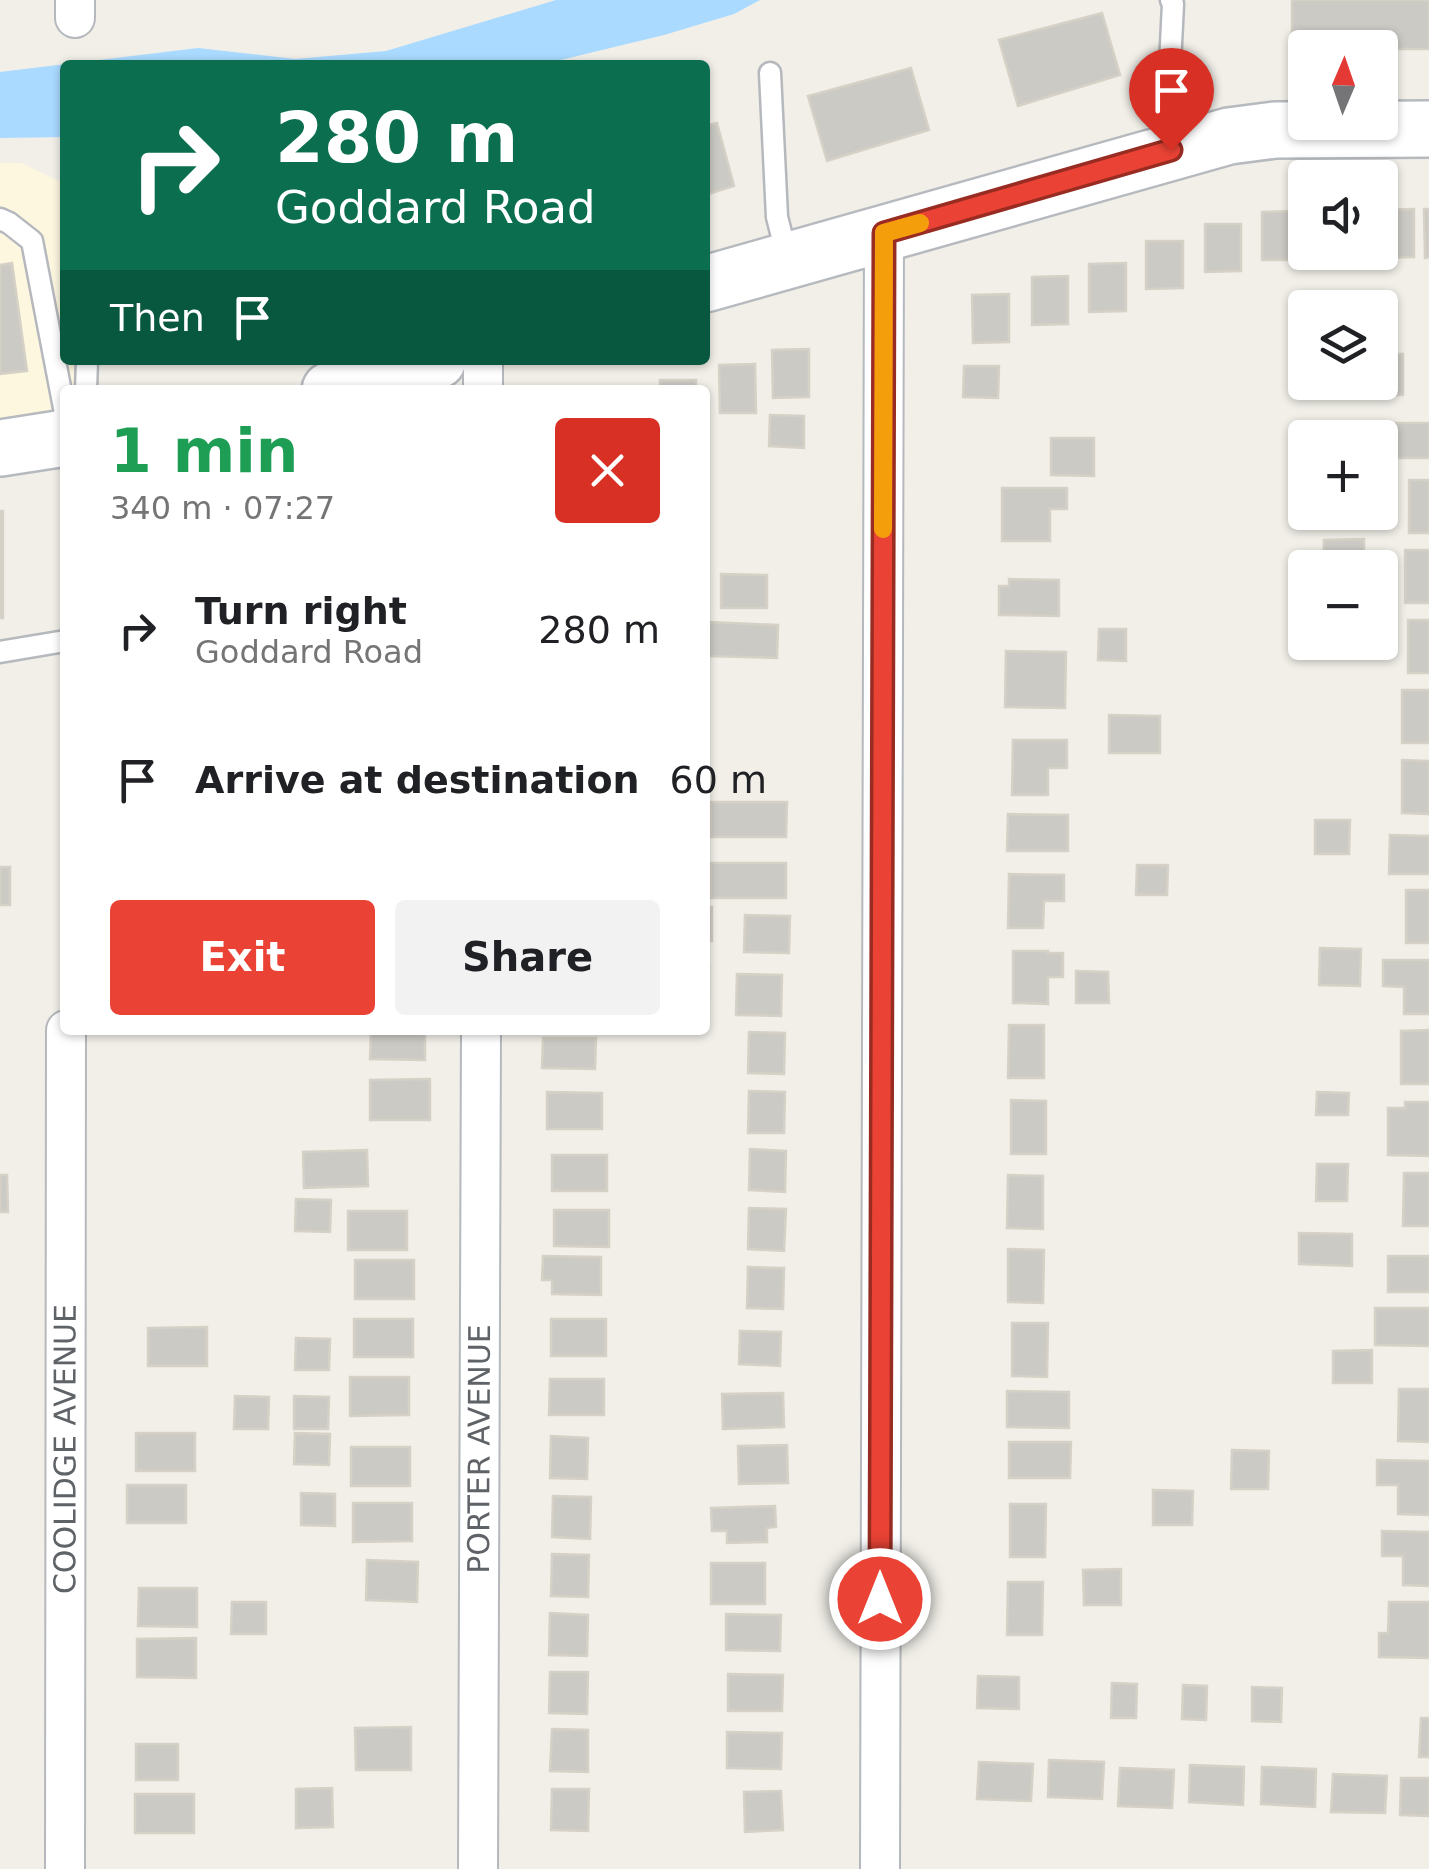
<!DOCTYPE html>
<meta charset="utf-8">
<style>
:root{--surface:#fff;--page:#f2f2f2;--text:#202124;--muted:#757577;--accent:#ea4335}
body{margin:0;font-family:"DejaVu Sans",sans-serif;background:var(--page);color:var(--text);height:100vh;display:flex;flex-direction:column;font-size:38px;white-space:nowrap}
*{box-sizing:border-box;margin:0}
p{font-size:32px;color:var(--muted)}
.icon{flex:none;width:55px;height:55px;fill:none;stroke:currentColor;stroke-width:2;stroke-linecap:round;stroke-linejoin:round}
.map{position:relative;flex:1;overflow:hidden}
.sheet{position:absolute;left:60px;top:385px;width:650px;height:650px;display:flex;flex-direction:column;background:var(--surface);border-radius:10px;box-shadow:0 2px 8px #0004}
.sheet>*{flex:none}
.guide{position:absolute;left:60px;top:60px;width:650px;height:305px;border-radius:10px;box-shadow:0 2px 8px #0004;background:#0b6e4f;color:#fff;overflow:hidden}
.needle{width:65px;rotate:2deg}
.fabs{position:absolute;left:1288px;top:30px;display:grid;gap:20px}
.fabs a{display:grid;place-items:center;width:110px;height:110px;border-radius:10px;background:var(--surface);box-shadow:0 2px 8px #0004;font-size:50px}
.pin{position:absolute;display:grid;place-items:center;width:85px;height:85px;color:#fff;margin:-102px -42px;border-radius:50% 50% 50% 0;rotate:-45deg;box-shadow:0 0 10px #0007}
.pin .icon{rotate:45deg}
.me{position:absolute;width:110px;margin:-55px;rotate:0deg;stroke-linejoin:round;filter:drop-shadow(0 0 8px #0008)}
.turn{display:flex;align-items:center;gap:35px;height:210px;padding:0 50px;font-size:45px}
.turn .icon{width:130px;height:130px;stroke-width:2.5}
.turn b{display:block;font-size:70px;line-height:85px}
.then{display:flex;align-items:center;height:95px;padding:0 50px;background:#0003;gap:20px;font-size:38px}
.round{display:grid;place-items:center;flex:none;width:105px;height:105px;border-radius:10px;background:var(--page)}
.head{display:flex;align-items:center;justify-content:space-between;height:170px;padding:0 50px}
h1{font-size:60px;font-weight:700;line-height:75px;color:#1e9e55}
.primary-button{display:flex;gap:20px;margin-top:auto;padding:20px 50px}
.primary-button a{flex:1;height:115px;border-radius:10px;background:var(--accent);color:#fff;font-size:40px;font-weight:700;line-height:115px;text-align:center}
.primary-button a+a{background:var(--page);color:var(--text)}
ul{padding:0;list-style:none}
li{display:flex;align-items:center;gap:30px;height:150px;padding:0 50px}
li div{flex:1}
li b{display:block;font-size:38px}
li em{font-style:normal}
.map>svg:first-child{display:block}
.commercial{fill:#fef7e0}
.water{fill:#aadaff}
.building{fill:#cccac5;stroke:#d6d1c6;stroke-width:2.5}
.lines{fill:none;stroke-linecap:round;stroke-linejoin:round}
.lane-casing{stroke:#b5b8bc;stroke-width:25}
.street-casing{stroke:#b5b8bc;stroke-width:42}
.secondary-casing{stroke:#b6babf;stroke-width:60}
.lane{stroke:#fff;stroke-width:20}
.street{stroke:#fff;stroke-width:38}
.secondary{stroke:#fff;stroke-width:55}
.route-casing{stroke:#982c22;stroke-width:25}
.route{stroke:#ea4335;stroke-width:18}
.slow{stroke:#f59e0b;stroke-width:18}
.labels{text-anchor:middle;stroke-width:8;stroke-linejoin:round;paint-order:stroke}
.street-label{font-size:30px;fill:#5f6368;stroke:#fff}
</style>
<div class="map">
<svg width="1429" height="1869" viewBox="0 0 1429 1869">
<rect width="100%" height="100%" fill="#f1efe8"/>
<path class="commercial" d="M0,163H21L65,184V360H87L86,390H65V438L0,448Z"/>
<path class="water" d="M556,0H760L734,14L664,35L540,65H65V137L0,138V72L198,48L295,59L386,51Z"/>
<path class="building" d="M1292,0H1429V49H1292Z
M1102,13L1120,75L1018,106L999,40Z
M911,68L929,130L827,161L808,96Z
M717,123L734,186L705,195V126Z
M1414,209V257L1378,258V252H1380V210Z
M1424,209H1429V257L1425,258Z
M1298,211L1299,260H1262V212Z
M1205,224H1241V271L1205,272Z
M1146,241H1183V288L1146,289Z
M1321,252H1357V258L1321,259Z
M12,263L27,371L0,374V265Z
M1126,263V311L1089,312V264Z
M1068,276V324L1032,325V277Z
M1009,294V342L973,343L972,295Z
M809,349V397L773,398L772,350Z
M1380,354H1403V395H1363V382H1380Z
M755,364L756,413H720L719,365Z
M964,366H999L998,398L963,397Z
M660,380H696V390H660Z
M770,415L804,416V448L769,446Z
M1396,423H1429V458H1396Z
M1051,438H1094V476L1051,475Z
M1409,480H1429V533H1409Z
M1002,488H1067V509H1050V541H1002Z
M0,511H3V618H0Z
M1364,539V568H1323L1324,540Z
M1405,550H1429V603H1405Z
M721,574L767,575V608H721Z
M1009,579L1059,580V616L999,615V586H1009Z
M1408,620H1429V673H1408Z
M709,622L778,625L777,658L708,656Z
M1099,629H1126V661L1098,660Z
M1006,651L1066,652L1065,708L1005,707Z
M1402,690H1429V743H1402Z
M1109,715L1160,716V753H1109Z
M1013,740H1067V768H1048V795H1012Z
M1402,760L1429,761V814L1402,813Z
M711,802H787L786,837H711Z
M1008,814L1068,815V851H1007Z
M1315,820H1350L1349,854H1315Z
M1390,835L1429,836V874H1389Z
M711,863H786V898H711Z
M1137,865H1168L1167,895H1136Z
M0,867H10V905H0Z
M1009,874L1064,875V901H1044L1043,928H1008Z
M1406,890H1429V943H1406Z
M705,907H712V941H705Z
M745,915L790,916L789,953L744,952Z
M1320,948L1361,949L1360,986L1319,985Z
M1013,951H1048V953H1063V977H1048V1004L1013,1003Z
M1383,960H1429V1014H1404V987L1383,986Z
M705,965H709V998H705Z
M1076,971L1108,972L1109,1003H1076Z
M737,974L782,975L781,1016L736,1015Z
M1009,1025H1044V1078H1008Z
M371,1030H425V1060L370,1059Z
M1429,1030V1084H1401V1031Z
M749,1032L785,1033L784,1074L748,1073Z
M543,1038H596L595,1069L542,1068Z
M430,1079V1120H370V1080Z
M749,1091L785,1092L784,1133H748Z
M547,1092L602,1093V1129H547Z
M1317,1092L1349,1093L1348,1115H1316Z
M1011,1100L1046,1101V1154H1011Z
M1405,1102H1429V1156L1388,1155V1108H1405Z
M750,1149L786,1151L785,1192L749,1190Z
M367,1150L368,1186L304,1188L303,1152Z
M552,1155H607V1191H552Z
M1317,1164H1348L1347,1201H1316Z
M1404,1173H1429V1226H1403Z
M0,1175H7L8,1212H0Z
M1008,1175L1043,1176V1229L1007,1228Z
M296,1199L331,1200L330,1232L295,1231Z
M749,1208L786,1209L784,1251L748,1249Z
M554,1210H609V1247L554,1246Z
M348,1211H407V1250H348Z
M1299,1233L1352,1234V1266L1299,1264Z
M1008,1249L1044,1250L1043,1303L1008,1302Z
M543,1256L601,1257V1295L552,1294V1280H542Z
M1388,1256H1429V1292H1388Z
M355,1260H414V1299H355Z
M748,1267L784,1268L783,1309L747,1308Z
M1375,1308H1429V1346L1375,1345Z
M354,1319H413V1357H354Z
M551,1319H606V1356H551Z
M1012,1323H1048L1047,1377L1012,1376Z
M207,1327V1366H148V1328Z
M740,1331L781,1332L780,1366L739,1364Z
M296,1338L330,1339L329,1370H295Z
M1372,1350V1383H1333V1351Z
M350,1377H409V1415L350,1416Z
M550,1379H604V1415H549Z
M1399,1389H1429V1442L1398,1441Z
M1007,1391L1069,1392V1428L1007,1427Z
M783,1393L784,1427L723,1429L722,1394Z
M235,1396L269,1397L268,1429H234Z
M294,1396L329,1397L328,1429H294Z
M136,1433H195V1471H136Z
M295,1433L330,1434L329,1465L294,1464Z
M551,1436L588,1438L587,1479L550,1478Z
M1009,1442H1071L1070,1478H1009Z
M787,1445L788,1483L739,1484L738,1446Z
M351,1447H410V1486H351Z
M1232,1450L1269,1451L1268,1489H1231Z
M1377,1460L1429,1461V1515L1398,1514V1485H1377Z
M127,1485H186V1523H127Z
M1153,1490L1193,1491L1192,1525H1153Z
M301,1493L335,1494V1526L301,1525Z
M553,1496L591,1497L590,1539L552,1537Z
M353,1503H412V1541L353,1542Z
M1010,1504H1046L1045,1557H1010Z
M775,1506L776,1527L767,1528V1542L727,1543V1531H712L711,1508Z
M1382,1531L1429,1532V1586L1403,1585V1556H1382Z
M552,1554L589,1555L588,1597L551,1596Z
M367,1560L418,1562L417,1602L366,1600Z
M711,1563H765V1604H711Z
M1121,1569V1605H1084L1083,1570Z
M1008,1582H1043L1042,1635H1007Z
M139,1588H197V1627L138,1626Z
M232,1602H266V1634H231Z
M1389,1602H1429V1658L1379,1657V1633H1388Z
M550,1613L588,1615L587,1656L549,1655Z
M726,1614L781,1615L780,1651L726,1650Z
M196,1638V1678L137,1677V1639Z
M550,1672H588L587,1714L549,1713Z
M728,1674L783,1675L782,1711H728Z
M978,1676L1019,1677V1709L977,1708Z
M1112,1683L1137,1684L1136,1718H1111Z
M1183,1685L1207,1686L1206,1720L1182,1719Z
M1252,1687L1282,1688L1281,1722L1252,1721Z
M1421,1718H1429V1757H1419Z
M411,1727V1770H356L355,1728Z
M552,1729L588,1730V1772L550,1771Z
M727,1732L782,1733L781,1769L727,1768Z
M136,1744H178V1780H136Z
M1049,1760L1104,1762L1102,1799L1048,1797Z
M979,1762L1033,1764L1031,1801L977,1799Z
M1190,1765L1244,1767L1243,1805L1189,1802Z
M1262,1767L1316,1769L1315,1807L1261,1804Z
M1120,1768L1174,1770L1172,1808L1118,1806Z
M1333,1774L1387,1776L1385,1813L1331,1812Z
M1401,1778H1429V1816L1400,1815Z
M332,1788L333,1827L296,1828V1789Z
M552,1789H589L588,1831L551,1830Z
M781,1791L783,1830L745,1832L744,1792Z
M135,1794H194V1833H135Z"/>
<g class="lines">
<defs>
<path id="lane" d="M770,73L777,217L788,260
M1171,147L1168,104L1173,4L1171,0
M0,219L9,223L32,241L65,413
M86,390L87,360
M0,652L65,641"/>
<g id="street">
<path d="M75,18V0"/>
<path d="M483,390V360"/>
<path id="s1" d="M65,1869L66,1030"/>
<path id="s2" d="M478,1869L481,1030"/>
<path d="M880,1869L884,233"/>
</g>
<path id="secondary" d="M705,284L1229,136L1275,130L1429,129
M330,390L438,360
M0,448L65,438"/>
</defs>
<use href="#lane" class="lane-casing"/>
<use href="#street" class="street-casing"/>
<use href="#secondary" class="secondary-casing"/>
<use href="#lane" class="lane"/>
<use href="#street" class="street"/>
<use href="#secondary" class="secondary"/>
</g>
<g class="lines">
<defs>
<path id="route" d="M880,1599L884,233L1171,150"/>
</defs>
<use href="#route" class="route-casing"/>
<use href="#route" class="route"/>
<path class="slow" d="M883,529L884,233L920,223"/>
</g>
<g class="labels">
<g class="street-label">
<text dy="10" stroke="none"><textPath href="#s2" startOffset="420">PORTER AVENUE</textPath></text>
<text dy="10" stroke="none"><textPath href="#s1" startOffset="420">COOLIDGE AVENUE</textPath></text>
</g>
</g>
</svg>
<div class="fabs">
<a><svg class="needle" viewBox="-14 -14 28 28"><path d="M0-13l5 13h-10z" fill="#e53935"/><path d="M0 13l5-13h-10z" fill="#757577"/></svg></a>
<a><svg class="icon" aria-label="sound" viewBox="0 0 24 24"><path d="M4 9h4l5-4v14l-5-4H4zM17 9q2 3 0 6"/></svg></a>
<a><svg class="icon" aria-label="layers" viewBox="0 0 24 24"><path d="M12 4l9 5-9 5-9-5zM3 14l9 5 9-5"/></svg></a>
<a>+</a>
<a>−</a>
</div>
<div class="pin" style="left:1171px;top:150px;background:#d93025"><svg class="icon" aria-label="arrive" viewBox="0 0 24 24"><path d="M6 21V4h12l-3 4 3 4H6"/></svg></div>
<svg class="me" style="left:880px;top:1599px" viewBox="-20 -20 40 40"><circle r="17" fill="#ea4335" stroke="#fff" stroke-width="3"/><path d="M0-11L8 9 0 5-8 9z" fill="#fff"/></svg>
<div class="guide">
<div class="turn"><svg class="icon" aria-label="right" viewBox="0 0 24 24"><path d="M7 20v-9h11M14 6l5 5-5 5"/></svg><div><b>280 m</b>Goddard Road</div></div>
<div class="then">Then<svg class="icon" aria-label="arrive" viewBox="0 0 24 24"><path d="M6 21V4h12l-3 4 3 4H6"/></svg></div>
</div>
<section class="sheet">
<div class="head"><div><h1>1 min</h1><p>340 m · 07:27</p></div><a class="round" style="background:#d93025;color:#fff"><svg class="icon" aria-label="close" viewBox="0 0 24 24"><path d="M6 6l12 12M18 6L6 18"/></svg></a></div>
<ul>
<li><svg class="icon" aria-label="right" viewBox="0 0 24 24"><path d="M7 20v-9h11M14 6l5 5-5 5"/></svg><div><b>Turn right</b><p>Goddard Road</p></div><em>280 m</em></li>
<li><svg class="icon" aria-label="arrive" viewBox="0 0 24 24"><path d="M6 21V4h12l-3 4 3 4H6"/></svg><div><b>Arrive at destination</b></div><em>60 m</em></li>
</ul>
<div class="primary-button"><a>Exit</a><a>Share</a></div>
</section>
</div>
